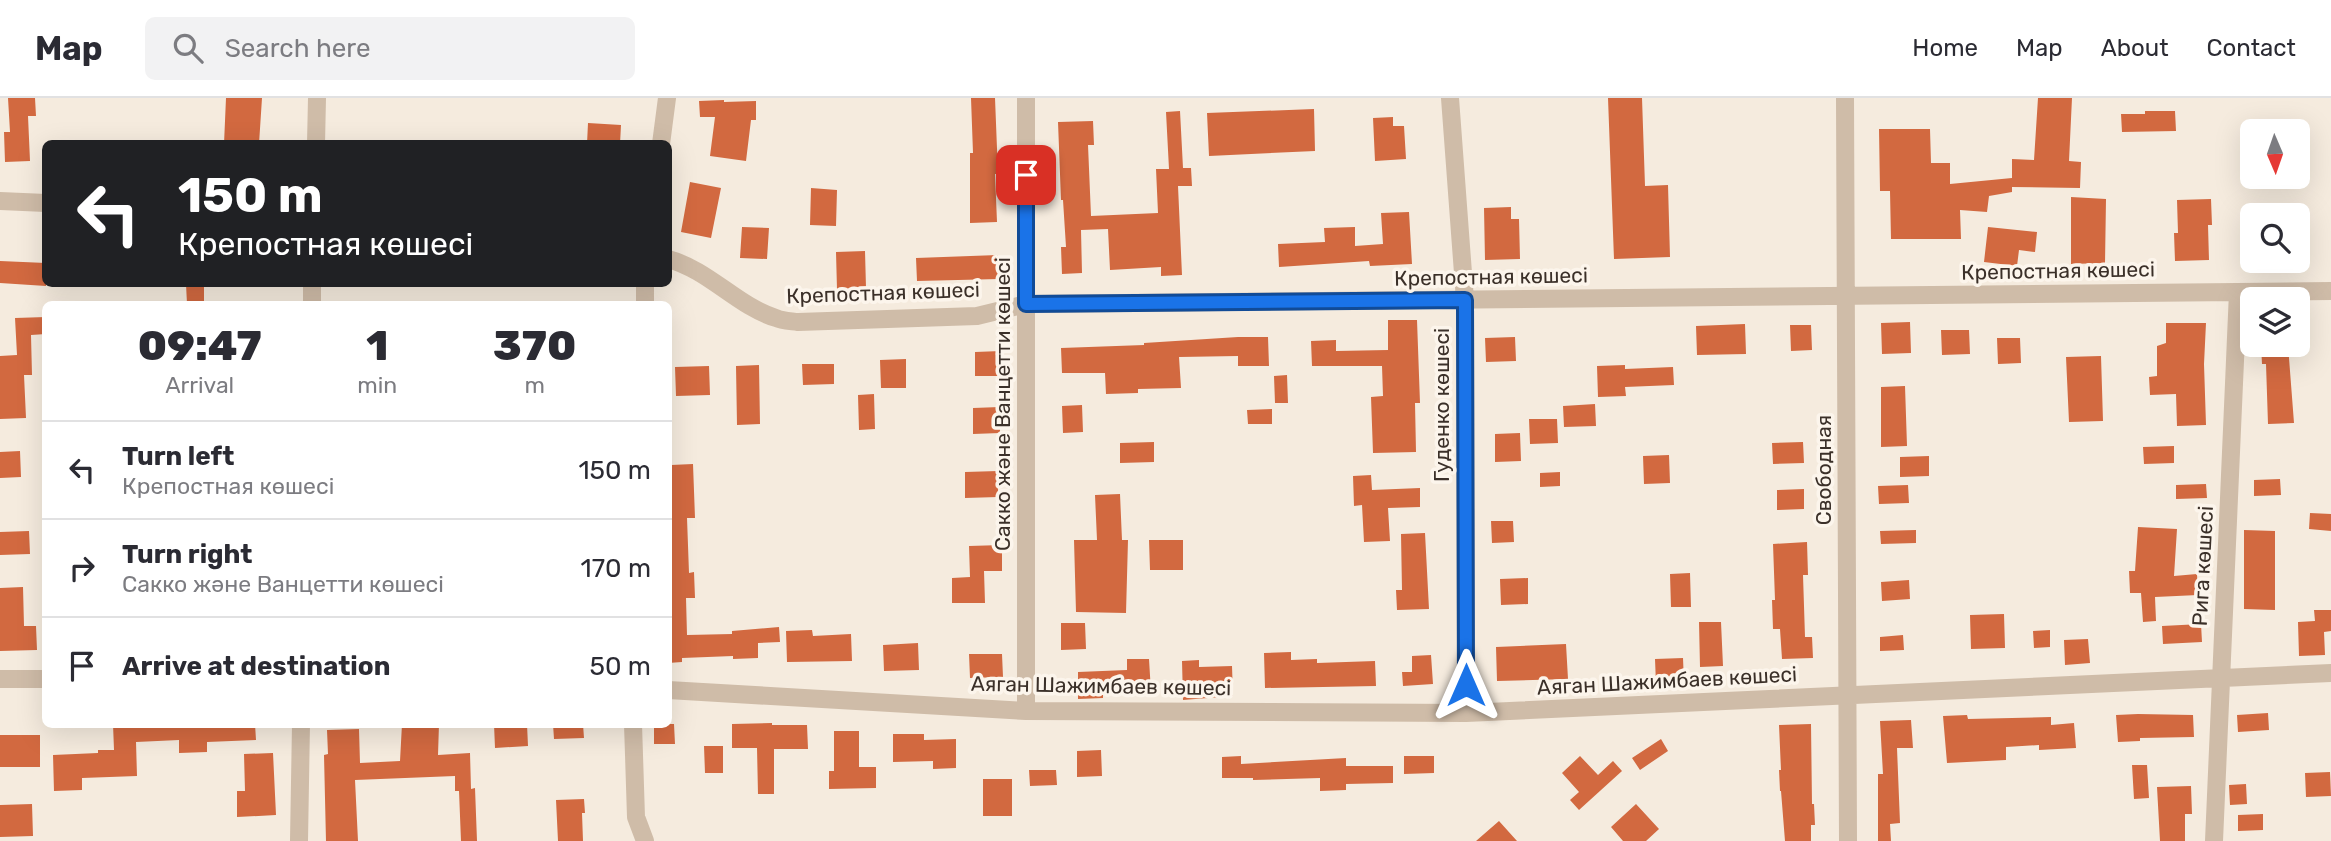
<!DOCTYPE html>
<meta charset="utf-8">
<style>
:root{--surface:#fff;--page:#f2f2f3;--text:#2b2b33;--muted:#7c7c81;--line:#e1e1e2}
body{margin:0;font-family:Rubik,sans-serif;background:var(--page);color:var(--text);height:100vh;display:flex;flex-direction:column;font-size:26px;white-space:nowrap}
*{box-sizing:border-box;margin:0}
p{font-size:23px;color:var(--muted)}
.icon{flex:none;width:38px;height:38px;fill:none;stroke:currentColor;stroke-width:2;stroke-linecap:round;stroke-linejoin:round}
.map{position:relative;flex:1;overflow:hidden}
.details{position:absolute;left:42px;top:203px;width:630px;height:427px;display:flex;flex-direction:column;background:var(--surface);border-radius:10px;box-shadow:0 7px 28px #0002}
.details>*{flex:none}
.hud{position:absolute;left:42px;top:42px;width:630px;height:147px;border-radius:10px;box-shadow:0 7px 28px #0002;background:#202124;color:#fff;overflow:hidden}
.needle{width:46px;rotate:178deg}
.buttons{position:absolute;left:2240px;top:21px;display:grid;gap:14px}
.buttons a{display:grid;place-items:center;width:70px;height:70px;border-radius:10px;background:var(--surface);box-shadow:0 7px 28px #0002;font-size:35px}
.pin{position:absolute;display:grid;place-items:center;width:60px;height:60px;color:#fff;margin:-30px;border-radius:14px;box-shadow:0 4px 10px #0006}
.me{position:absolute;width:77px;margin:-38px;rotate:0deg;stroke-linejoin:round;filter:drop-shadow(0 0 5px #0008)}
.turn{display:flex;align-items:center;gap:24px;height:147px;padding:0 21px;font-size:32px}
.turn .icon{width:91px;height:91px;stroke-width:2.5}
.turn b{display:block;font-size:49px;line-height:60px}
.eta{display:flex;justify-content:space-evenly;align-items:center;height:119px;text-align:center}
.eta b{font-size:42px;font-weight:800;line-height:49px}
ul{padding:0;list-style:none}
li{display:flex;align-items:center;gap:21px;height:98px;padding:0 21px;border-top:2px solid var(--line)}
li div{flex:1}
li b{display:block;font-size:26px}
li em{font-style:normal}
header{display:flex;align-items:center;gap:42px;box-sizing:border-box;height:98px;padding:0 35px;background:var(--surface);border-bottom:2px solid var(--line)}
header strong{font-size:33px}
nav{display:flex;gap:38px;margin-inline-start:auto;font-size:24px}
.search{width:490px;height:63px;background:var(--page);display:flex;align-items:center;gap:18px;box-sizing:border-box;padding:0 24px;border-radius:10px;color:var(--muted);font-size:26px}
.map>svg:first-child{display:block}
.building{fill:#d26940}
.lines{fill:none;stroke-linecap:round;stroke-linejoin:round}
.minor{stroke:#cfbca8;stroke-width:18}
.route-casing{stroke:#114b97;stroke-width:18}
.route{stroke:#1a73e8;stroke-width:12}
.labels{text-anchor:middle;stroke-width:7;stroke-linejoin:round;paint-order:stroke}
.street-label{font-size:21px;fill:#3b3029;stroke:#fcf5ec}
</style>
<header>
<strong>Map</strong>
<div class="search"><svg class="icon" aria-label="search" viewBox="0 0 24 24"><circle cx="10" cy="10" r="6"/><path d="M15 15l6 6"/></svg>Search here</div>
<nav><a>Home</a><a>Map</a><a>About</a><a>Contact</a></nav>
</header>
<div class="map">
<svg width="2331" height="743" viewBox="0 0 2331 743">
<rect width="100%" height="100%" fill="#f5ebde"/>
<path class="building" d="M8,0H35L36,18H28L30,63L5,64L4,34H10Z
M226,0H262L259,46H224Z
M971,0H995L998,76H995L997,124L970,125V55H973Z
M1608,0H1642L1645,88L1668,87L1670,159L1614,161Z
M2038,0H2072L2069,63L2081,64L2080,90L2012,89V94L1989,98L1987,114L1960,112L1961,141H1891L1890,93H1880L1879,31H1930L1931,65H1950V86L2012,80V61L2034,62Z
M724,2V4L756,3V22H751L746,63L710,58L715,19H700L699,3Z
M1314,11L1315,53L1209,58L1207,15Z
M1180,13L1183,70H1191L1192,88H1178L1182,177L1161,178V169L1110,172L1108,131L1081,132L1082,175L1062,176L1061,149H1066L1063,102H1061L1058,24L1093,23L1094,47H1088L1091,118L1158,115L1156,71H1169L1166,14Z
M2145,13H2175L2176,33L2122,34L2121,16H2145Z
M1393,19V28H1404L1406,61L1375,63L1373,20Z
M588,25L621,27L620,46H587Z
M690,84L721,90L711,140L681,134Z
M811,90L837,92L836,128L810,127Z
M2071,99L2106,101L2105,165L2071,166Z
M2211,101L2212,127H2208L2209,162L2175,163L2174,135H2178L2177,102Z
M1511,109V121H1519L1520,161L1485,162L1484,110Z
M1409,114L1412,166L1370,168L1369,163L1279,169L1278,146L1325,144L1324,130L1355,129V148L1383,146L1381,115Z
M742,129L769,130L767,161L740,160Z
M1988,129L2037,134L2035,154L2019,152L2017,168L1984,164Z
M865,153L866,190L837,191L836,154Z
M998,157L999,181L917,183L916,160Z
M0,163L46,165V188L0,185Z
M186,186H204V206H187Z
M46,219V236L31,237L32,277H24L26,320L0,321V258L17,257L15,220Z
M1388,222H1417L1420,305H1415L1416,354L1373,355L1371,299L1383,298L1382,268H1312L1311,243L1336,242V253L1388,252Z
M1910,224L1911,255L1882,256L1881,225Z
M2166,225H2206L2204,266L2206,327L2177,328L2176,296L2150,297L2149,279L2157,278V248L2166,245Z
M1745,226L1746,256L1697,257L1696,228Z
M1790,227H1811L1812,252L1791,253Z
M1941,232H1969L1970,256L1942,257Z
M1238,239H1268L1269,268H1238V258L1179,259L1181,290L1138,291V295L1106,296L1105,275H1062L1061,250L1144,247V245Z
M1515,239L1516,263L1486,264L1485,240Z
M1997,240H2020L2021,265L1998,266Z
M2261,247H2288L2294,325L2268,326L2266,266H2262Z
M1001,253V278H975V254Z
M2101,258L2103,323L2069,324L2066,259Z
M906,261V290H881L880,262Z
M802,266H834V286L803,287Z
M759,267L760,326L737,327L736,268Z
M1625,267V271L1673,269L1674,287L1625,289L1626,298L1598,299L1597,268Z
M709,268L710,297L676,298L675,269Z
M1287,277L1288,305H1275L1274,278Z
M1905,288L1907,348L1881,349V289Z
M874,296L875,331L859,332L858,297Z
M1595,306L1596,328L1564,329L1563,308Z
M1082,307L1083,334L1063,335L1062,308Z
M1000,309V335L973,336V310Z
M1272,311V326H1248L1247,312Z
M1529,321H1557L1558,345L1530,346Z
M1520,335L1521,363L1495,364V336Z
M1154,344V364L1120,365V345Z
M1803,344L1804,365L1773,366L1772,345Z
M2174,348V365L2144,366L2143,349Z
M20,353L21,379L0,380V354Z
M1669,357L1670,385L1644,386L1643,358Z
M1929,358V378L1900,379V359Z
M693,366L695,420H687L689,475L694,474L695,500H686L687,537L732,536V533L779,529L780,544L758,545V560L733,561V558L682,560V564L668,565V438H671L670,412H672L671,367Z
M998,373V399L965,400V374Z
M1560,374V388L1540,389V375Z
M1371,377L1372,392L1420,390V409L1388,410L1390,443L1364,444L1362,407L1354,408L1353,378Z
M2280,381L2281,397L2254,398V382Z
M2206,386L2207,400L2176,401V387Z
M1908,387L1909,405L1879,406L1878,388Z
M1804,391V411L1777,412V392Z
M1120,396L1122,442H1128L1126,515L1076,514L1074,442H1097L1095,397Z
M2310,415L2331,416V433L2309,431Z
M1491,423H1513L1514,444L1492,445Z
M2138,429L2177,431L2174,478L2197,476L2198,497L2155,499L2156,523L2143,524L2141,495H2130L2129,473H2135Z
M1916,432V445L1881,446L1880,433Z
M2244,432L2275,433V512L2244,511Z
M29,433L30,456L0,457V434Z
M1425,435L1429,511L1397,512L1396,492H1402L1401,436Z
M1149,442H1183V472H1150Z
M1807,444L1808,477H1803L1805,539H1812L1813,560L1782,561L1780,531H1773L1772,502H1775L1773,446Z
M1002,447V473H984L985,505H952V480L970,479L969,448Z
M1690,475L1691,509H1671L1670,476Z
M1528,480V506L1501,507L1500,481Z
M1909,482L1910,501L1882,503L1881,484Z
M23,489L24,528H36L37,552L0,553V490Z
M2314,512H2331V533L2324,534L2325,557L2299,558L2298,524L2315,523Z
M2004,516L2005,550L1971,551L1970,517Z
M1699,524H1721L1723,568L1700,569Z
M1061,525H1085L1086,551L1061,552Z
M2201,526L2202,544L2163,546L2162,528Z
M812,532L813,538L851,536L852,563L787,564L786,533Z
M2050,532V549L2034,550L2033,533Z
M1903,537L1904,552L1880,553V539Z
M2088,541L2090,565L2065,567L2064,542Z
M918,545L919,572L884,573L883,547Z
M1566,546L1568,581L1497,583L1496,549Z
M1291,554V562L1317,561V565L1375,563L1376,588L1265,590L1264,555Z
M969,556H1002L1003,579L970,580Z
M1431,557L1433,586L1403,588L1402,574H1412V558Z
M1683,560L1684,585L1656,586L1655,561Z
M1127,561H1149L1151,594L1103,596V600L1078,601V574L1127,572Z
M1199,562V569L1232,568L1233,598L1183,602L1182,563Z
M2268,615L2269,632L2238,634L2237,617Z
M2138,616L2193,617L2194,639L2140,640V643L2118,644L2116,617Z
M1967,617L1968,621L2051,619V627L2074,625L2076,650L2039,652V647L2006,649V662L1947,665L1943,618Z
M1911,622L1913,650H1897L1900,725L1890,726L1891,743H1878V676H1883L1880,623Z
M772,625V627H807L808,651H774V696H758L757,650H732V626Z
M113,626H255L256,642L207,644V654L179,655V642L136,644L137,678L82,680V692L54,693L53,657L98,655V652H114Z
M402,626H439L438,657L470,655L471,691L475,690L477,743H461L459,693H455V678L355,682L358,743H326L324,657L328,656L327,632L359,631L360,665L400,663Z
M494,626H527L528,648L495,650Z
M553,626H583L584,640L554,641Z
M654,626H674L675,646H654Z
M1811,626L1812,706H1814L1815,727H1811V743H1785L1781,693H1780L1779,672H1781L1779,627Z
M834,633H859V669H876V690L829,691V673H834Z
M893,636H924V642L956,641V670L933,671V663L893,664Z
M0,637H40V669H0Z
M1661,641L1668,653L1640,672L1632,660Z
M704,648H723V675H705Z
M1101,652L1102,678L1077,679V653Z
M273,655L276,717L237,719V693H245L244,656Z
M1241,658V666L1346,660V668H1393V685L1346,686V692L1320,693V680L1253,682V680H1222V659Z
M1404,658H1434V675L1404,676Z
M1580,658L1598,677L1613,663L1622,673L1579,712L1570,702L1579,694L1562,675Z
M2132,667H2147L2149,700L2134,701Z
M1029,672H1056L1057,687L1030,688Z
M2330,674L2331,698L2306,699L2305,675Z
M983,681H1012V718H983Z
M2246,686L2247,706L2230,707L2229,687Z
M2191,688L2192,716H2185V743H2160L2157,689Z
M584,701L585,715H582L583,743H558L556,702Z
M32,706L33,738L0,739V707Z
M1636,706L1659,731L1646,743H1623L1611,729Z
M2263,716V732L2238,733V717Z
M1499,723L1517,743H1476Z"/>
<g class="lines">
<path class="minor" d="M1026,0V613
M1450,0L1465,202L1466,615
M1845,0L1848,743
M316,46L317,0
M661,46L667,0
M0,103L46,105
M668,161C709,172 737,208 776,220C782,223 791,223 798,224L977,218L1026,206L2331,193
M312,206V186
M645,206V186
M0,581H46
M668,592L1026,613L1466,615L2331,575
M633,626L636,719L645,743
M299,743L301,626
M2214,743L2238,194"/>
</g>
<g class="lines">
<defs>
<path id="route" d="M1026,77V206L1465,202L1466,587"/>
</defs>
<use href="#route" class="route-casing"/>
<use href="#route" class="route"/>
</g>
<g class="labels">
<g class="street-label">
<text transform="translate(2058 173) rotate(-1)" y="7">Крепостная көшесі</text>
<text transform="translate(1491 179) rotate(-1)" y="7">Крепостная көшесі</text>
<text transform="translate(883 195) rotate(-2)" y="7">Крепостная көшесі</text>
<text transform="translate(1003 306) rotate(-90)" y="7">Сакко және Ванцетти көшесі</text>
<text transform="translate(1442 307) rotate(-90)" y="7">Гуденко көшесі</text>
<text transform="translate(1824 372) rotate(-90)" y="7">Свободная</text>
<text transform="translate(2203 468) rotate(-87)" y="7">Рига көшесі</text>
<text transform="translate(1667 583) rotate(-3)" y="7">Аяган Шажимбаев көшесі</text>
<text transform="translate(1101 588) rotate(1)" y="7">Аяган Шажимбаев көшесі</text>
</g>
</g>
</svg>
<div class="buttons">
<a><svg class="needle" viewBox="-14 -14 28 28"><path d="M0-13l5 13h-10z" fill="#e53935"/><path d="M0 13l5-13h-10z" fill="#7c7c81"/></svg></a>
<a><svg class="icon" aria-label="search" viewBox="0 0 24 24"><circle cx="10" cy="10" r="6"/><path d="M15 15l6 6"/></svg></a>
<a><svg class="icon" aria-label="layers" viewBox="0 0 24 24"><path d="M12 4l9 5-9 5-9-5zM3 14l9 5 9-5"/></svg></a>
</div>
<div class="pin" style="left:1026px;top:77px;background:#d93025"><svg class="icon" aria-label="arrive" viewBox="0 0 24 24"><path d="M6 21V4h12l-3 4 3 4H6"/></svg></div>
<svg class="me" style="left:1466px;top:587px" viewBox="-20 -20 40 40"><path d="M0-17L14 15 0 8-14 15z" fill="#1a73e8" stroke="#fff" stroke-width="4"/></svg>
<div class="hud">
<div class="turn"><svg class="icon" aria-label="left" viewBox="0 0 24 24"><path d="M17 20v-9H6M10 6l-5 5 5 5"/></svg><div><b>150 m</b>Крепостная көшесі</div></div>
</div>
<section class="details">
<div class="eta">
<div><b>09:47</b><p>Arrival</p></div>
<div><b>1</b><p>min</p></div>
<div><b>370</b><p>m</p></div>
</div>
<ul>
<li><svg class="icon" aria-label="left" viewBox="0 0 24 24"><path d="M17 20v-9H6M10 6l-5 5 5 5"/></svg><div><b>Turn left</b><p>Крепостная көшесі</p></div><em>150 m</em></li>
<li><svg class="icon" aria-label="right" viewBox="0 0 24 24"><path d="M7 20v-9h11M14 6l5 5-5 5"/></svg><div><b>Turn right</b><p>Сакко және Ванцетти көшесі</p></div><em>170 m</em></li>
<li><svg class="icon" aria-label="arrive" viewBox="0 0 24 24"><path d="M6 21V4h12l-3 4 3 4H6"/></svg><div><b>Arrive at destination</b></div><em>50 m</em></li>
</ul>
</section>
</div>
